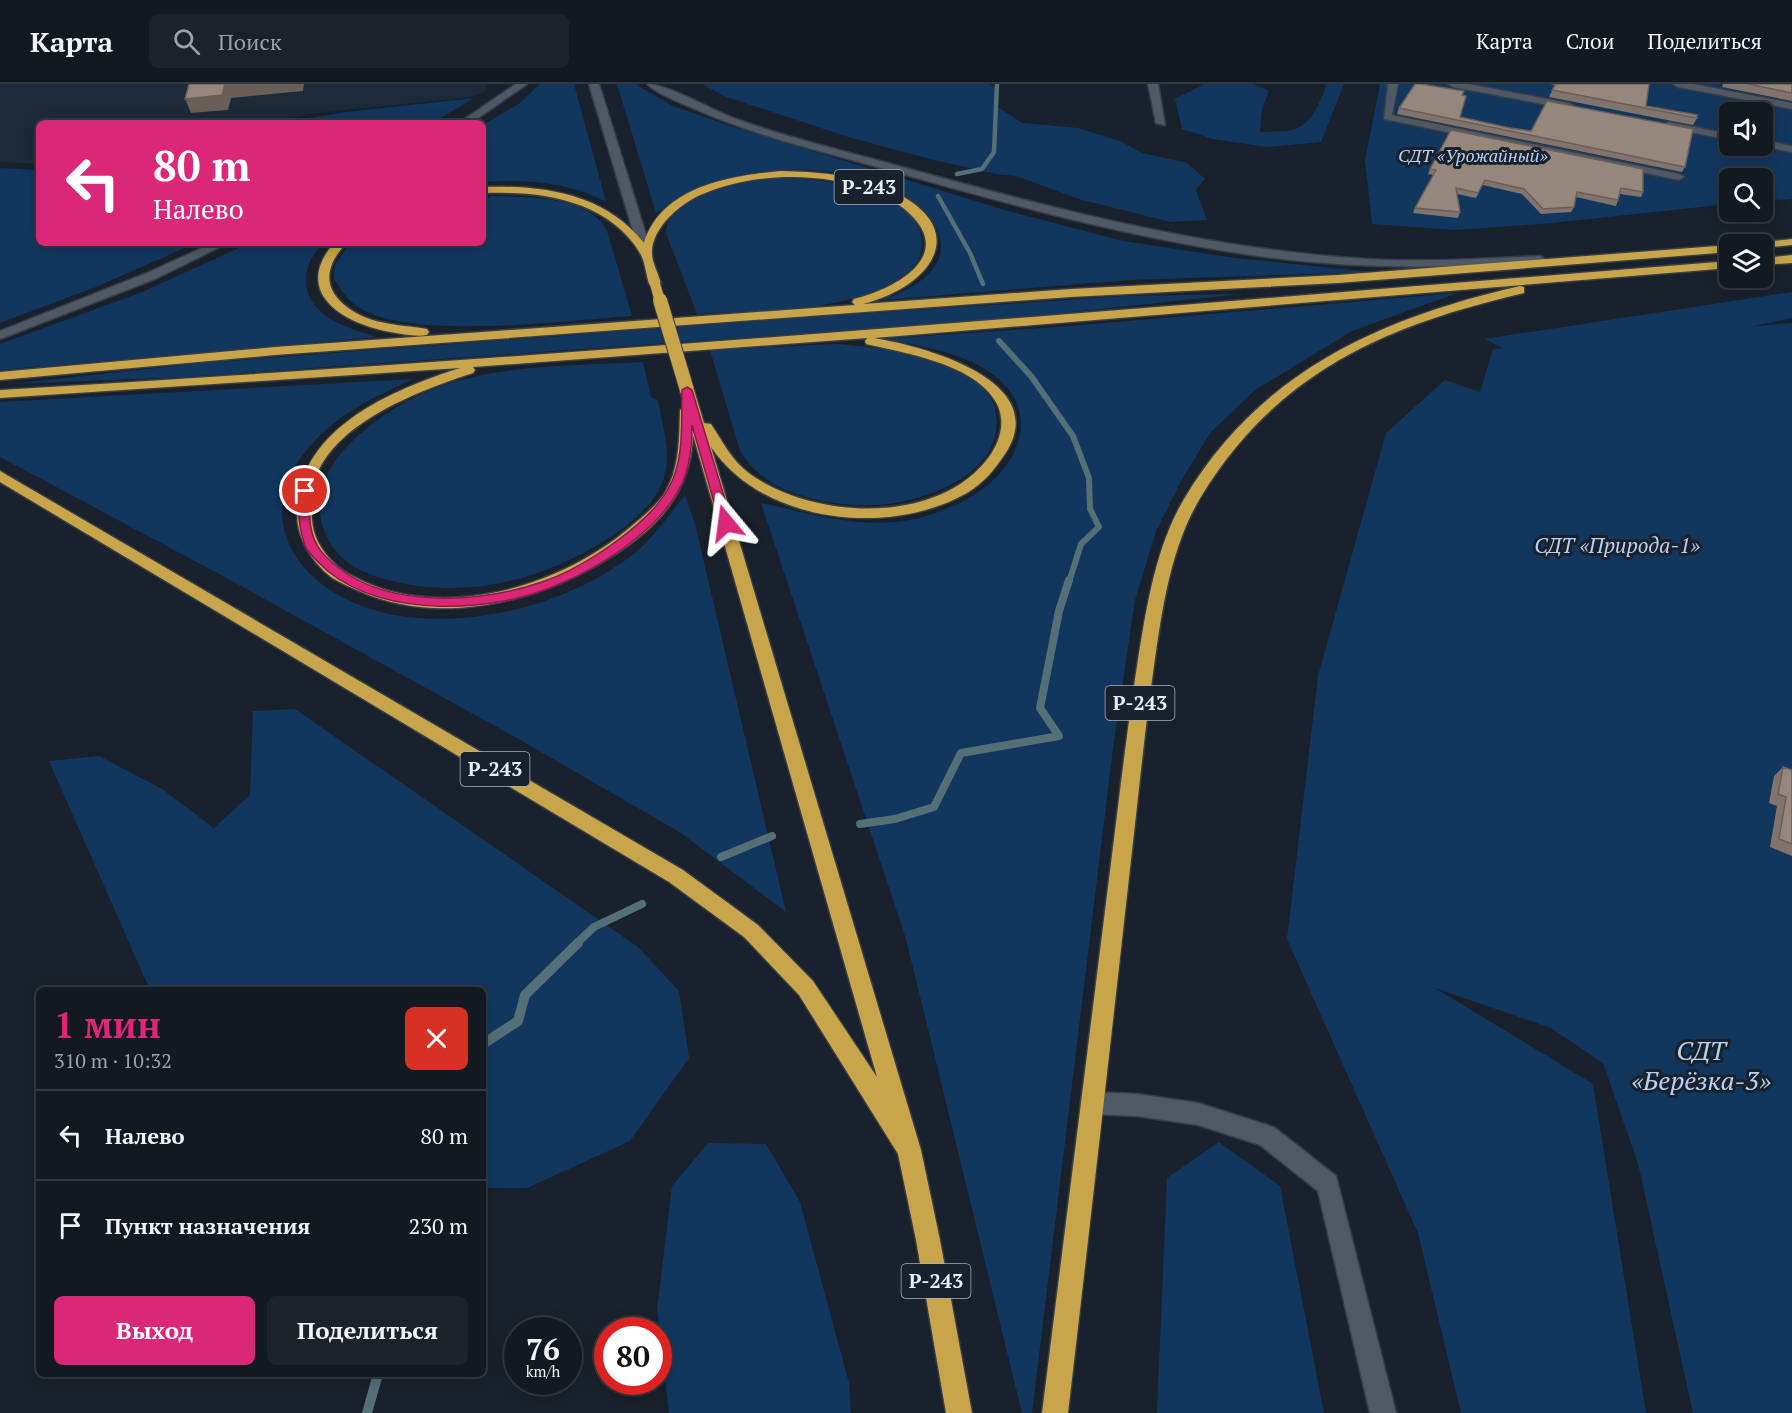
<!DOCTYPE html>
<html lang="ru">
<meta charset="utf-8">
<style>
:root{--surface:#131921;--page:#1c222a;--text:#f1f3f6;--muted:#9da0a5;--line:#32383f;--accent:#db2777}
body{margin:0;font-family:"PT Serif",serif;background:var(--page);color:var(--text);height:100vh;display:flex;flex-direction:column;font-size:22px;white-space:nowrap}
*{box-sizing:border-box;margin:0}
p{font-size:20px;color:var(--muted)}
.icon{flex:none;width:33px;height:33px;fill:none;stroke:currentColor;stroke-width:2;stroke-linecap:round;stroke-linejoin:round}
.map{position:relative;flex:1;overflow:hidden}
.side{position:absolute;left:36px;top:903px;width:450px;height:390px;display:flex;flex-direction:column;background:var(--surface);border-radius:9px;box-shadow:0 3px 15px #0003,0 0 0 2px var(--line)}
.side>*{flex:none}
.hud{position:absolute;left:36px;top:36px;width:450px;height:126px;border-radius:9px;box-shadow:0 3px 15px #0003,0 0 0 2px var(--line);background:#db2777;color:#fff;overflow:hidden}
.fabs{position:absolute;left:1719px;top:18px;display:grid;gap:12px}
.fabs a{display:grid;place-items:center;width:54px;height:54px;border-radius:9px;background:var(--surface);box-shadow:0 3px 15px #0003,0 0 0 2px var(--line);font-size:30px}
.speed{position:absolute;left:504px;top:1233px;display:flex;gap:12px;font-size:30px;font-weight:700;text-align:center}
.speed>*{display:grid;place-content:center;width:78px;height:78px;border-radius:50%;background:var(--surface);box-shadow:0 3px 15px #0003,0 0 0 2px var(--line);line-height:1}
.speed small{font-size:15px;font-weight:400}
.speed .limit{border:9px solid #d22;background:#fff;color:#111}
.pin{position:absolute;display:grid;place-items:center;width:51px;height:51px;color:#fff;margin:-26px;border:3px solid #fff;border-radius:50%;box-shadow:0 2px 6px #0007}
.me{position:absolute;width:66px;margin:-33px;rotate:344deg;stroke-linejoin:round;filter:drop-shadow(0 0 4px #0008)}
.turn{display:flex;align-items:center;gap:21px;height:126px;padding:0 18px;font-size:27px}
.turn .icon{width:78px;height:78px;stroke-width:2.5}
.turn b{display:block;font-size:42px;line-height:51px}
.round{display:grid;place-items:center;flex:none;width:63px;height:63px;border-radius:9px;background:var(--page)}
.overview{display:flex;align-items:center;justify-content:space-between;height:102px;padding:0 18px}
h1{font-size:36px;font-weight:800;line-height:45px;color:var(--accent)}
.cta{display:flex;gap:12px;margin-top:auto;padding:12px 18px}
.cta a{flex:1;height:69px;border-radius:9px;background:var(--accent);color:#fff;font-size:24px;font-weight:800;line-height:69px;text-align:center}
.cta a+a{background:var(--page);color:var(--text)}
ul{padding:0;list-style:none}
li{display:flex;align-items:center;gap:18px;height:90px;padding:0 18px;border-top:2px solid var(--line)}
li div{flex:1}
li b{display:block;font-size:22px}
li em{font-style:normal}
header{display:flex;align-items:center;gap:36px;box-sizing:border-box;height:84px;padding:0 30px;background:var(--surface);border-bottom:2px solid var(--line)}
header strong{font-size:28px}
nav{display:flex;gap:33px;margin-inline-start:auto;font-size:21px}
.search{width:420px;height:54px;background:var(--page);display:flex;align-items:center;gap:15px;box-sizing:border-box;padding:0 21px;border-radius:9px;color:var(--muted);font-size:22px}
.map>svg:first-child{display:block}
.built{fill:#1d2a3a}
.green{fill:#12375f;fill-rule:evenodd}
.lines{fill:none;stroke-linecap:round;stroke-linejoin:round}
.stream-far3{stroke:#546f76;stroke-width:4.5}
.stream-far2{stroke:#546f76;stroke-width:6}
.stream-far1{stroke:#546f76;stroke-width:8}
.stream{stroke:#546f76;stroke-width:10}
.street-casing{stroke:#363d46;stroke-width:3}
.secondary-casing{stroke:#363d46;stroke-width:3}
.highway-casing{stroke:#363d46;stroke-width:3}
.street{fill:#4f5965;fill-rule:evenodd}
.secondary{fill:#4f5965;fill-rule:evenodd}
.highway{fill:#c8a44a;fill-rule:evenodd}
.highway-bridge-far1-casing{stroke:#363d46;stroke-width:12;stroke-linecap:butt}
.highway-bridge-casing{stroke:#363d46;stroke-width:16;stroke-linecap:butt}
.highway-bridge-far1{stroke:#c8a44a;stroke-width:10}
.highway-bridge{stroke:#c8a44a;stroke-width:14}
.wall{fill:#81746c}
.shaded-wall{fill:#695e58}
.building{fill:#96877d;stroke:#695e58;stroke-width:1.5}
.route{fill:#db2777;stroke:#8e194d;stroke-width:1.5}
.labels{text-anchor:middle;stroke-width:6;stroke-linejoin:round;paint-order:stroke}
.far-park-label{font-size:18px;font-style:italic;fill:#b6d0f1;stroke:#19212c}
.shield{fill:#19212c;stroke:#aab0b9;stroke-width:1.5}
.shield-label{font-size:20px;font-weight:bold;fill:#e8eef6}
.park-label{font-size:21px;font-style:italic;fill:#b6d0f1;stroke:#19212c}
.near-park-label{font-size:26px;font-style:italic;fill:#b6d0f1;stroke:#19212c}
</style>
<header>
<strong>Карта</strong>
<div class="search"><svg class="icon" aria-label="search" viewBox="0 0 24 24"><circle cx="10" cy="10" r="6"/><path d="M15 15l6 6"/></svg>Поиск</div>
<nav><a>Карта</a><a>Слои</a><a>Поделиться</a></nav>
</header>
<div class="map">
<svg width="1792" height="1329" viewBox="0 0 1792 1329">
<rect width="100%" height="100%" fill="#19212c"/>
<path class="built" d="M0,0H486L487,6L474,12L463,14L317,29L260,39H39V80L0,78Z"/>
<path class="green" d="M540,0H574L606,118C570,98 524,95 483,98V41L520,19Z
M617,0H635L673,22L728,41L1008,127L1123,157L1235,174L1371,188L1130,196L883,216C895,211 908,206 919,198C970,160 923,118 883,101C852,89 813,84 779,86C733,89 694,104 656,129Z
M702,0H989L995,3V21L1022,39L1078,44L1120,57L1142,69L1187,79L1205,95L1196,106L1207,136L1171,138L1082,116L1016,92L996,90L926,74L845,52L724,12Z
M1205,0H1253L1269,7L1262,25L1260,48C1287,47 1304,50 1317,23C1321,15 1325,8 1326,0H1344L1321,58L1267,63L1213,55L1182,45L1175,15Z
M1380,0H1792V115L1763,117L1762,94H1730L1729,120L1552,139L1455,146L1372,140L1365,76ZM1730,28H1762V62H1730Z
M474,14L432,39H280L346,28Z
M0,84L39,86V159H196L96,203L0,239Z
M770,95C811,92 921,103 922,159C922,173 914,185 902,192C845,231 763,225 697,230L666,149C668,111 740,99 770,95Z
M490,112C525,113 594,111 608,150L632,232C569,236 403,259 354,220C346,214 340,204 334,195L335,181L350,159H483V116H487Z
M250,159H324C313,169 306,181 306,196C306,232 347,244 377,253L0,286V260L142,208Z
M1792,208V234L1749,243L1792,239V1329H1693L1638,1079L1603,979L1551,944L1435,904L1593,1000L1646,1329H1461L1418,1149L1287,855L1318,592L1386,349L1445,296L1480,308L1493,265L1503,264L1484,255Z
M1457,209L1352,247L1255,306L1211,348L1182,395L1156,447L1135,516L1113,664L1032,1329H1022L906,855L761,419C806,429 851,442 896,438C923,435 955,424 977,409C1020,381 1041,328 995,292C964,268 921,262 883,255L1070,242Z
M1242,210L1007,235L185,293L11,300L202,279L813,233L1126,212Z
M834,260C879,263 951,270 984,305C996,318 999,334 995,351C991,371 976,385 959,396C916,421 868,427 819,416C786,409 758,396 740,367L710,266Z
M643,278L651,313L658,317C663,344 672,371 663,397C654,421 628,442 607,455C546,494 477,513 405,500C387,496 366,491 350,480C329,466 317,438 320,414C324,387 341,367 360,350C443,277 539,284 643,278Z
M413,295C386,308 357,320 334,339C231,422 295,519 408,533C485,542 574,517 635,469C655,452 669,431 685,411L695,440L786,828L681,749L517,654L221,491L0,373V318Z
M295,625L638,863L679,907L689,974L630,1057L527,1104H483V906H150L49,677L99,672L162,705L214,744L250,711L253,627Z
M1219,1058L1280,1102L1324,1329H1157L1167,1094Z
M708,1059L766,1060L800,1118L849,1299L851,1329H669L657,1226L672,1102Z"/>
<g class="lines">
<path class="stream-far3" d="M957,90L982,85L994,68L997,0
M938,112L970,169L983,200"/>
<path class="stream-far2" d="M999,257L1031,292L1073,352L1089,394L1090,425L1099,443L1081,460L1069,498"/>
<path class="stream-far1" d="M860,740L895,735L934,723L961,669L1059,652L1040,624L1059,527L1069,496
M721,773L772,752
M576,860L594,843L642,820"/>
<path class="stream" d="M483,960L518,937L525,911L578,859
M367,1329L378,1290"/>
<defs>
<path id="street" d="M1148,0H1158L1165,41L1156,39Z
M1388,0H1398L1392,31L1679,90L1684,93L1679,96L1384,35Z
M1448,0H1468L1569,19L1574,22L1569,25L1453,3Z
M1673,0H1693L1792,19V25L1678,3Z
M1669,38L1730,50V56L1665,43L1664,41Z
M1762,56L1792,62V68L1760,62H1762Z
M1092,1008L1137,1010L1198,1019L1267,1041L1275,1044L1336,1092L1396,1329H1370L1318,1107L1260,1061L1198,1041L1137,1032L1092,1030L1084,1027L1081,1019L1084,1011Z"/>
<path id="secondary" d="M516,0H527L471,39H459Z
M589,0H599L652,170L650,172L646,173L640,170Z
M647,0C667,0 714,27 736,35C780,51 825,62 869,74C1028,118 1186,162 1351,174C1414,179 1477,175 1540,172L1546,176L1540,180C1457,183 1374,185 1291,176C1139,159 992,115 845,74C792,60 738,45 688,22C674,16 658,10 647,0Z
M213,159H228L155,195L0,255V247L147,189Z"/>
<path id="highway" d="M781,87C816,88 852,90 885,104C973,140 937,201 863,220L1071,205L1338,191L1730,161V168L1338,199L1071,213L275,271L0,296V288L275,263L855,221L852,218L854,215C891,206 956,174 910,130C901,121 888,113 876,108C820,87 752,88 698,112C678,122 651,145 652,170C652,178 659,191 661,200L655,204L649,200C646,190 645,178 640,169C607,115 539,107 483,109V103C543,101 604,109 644,159C662,102 730,92 781,87Z
M1792,155V161L1762,164V160H1757L1762,158Z
M334,159H346C340,167 334,173 331,183C321,213 357,233 381,238C396,242 412,242 427,245L429,248L427,251C416,253 402,250 390,248C344,240 291,209 334,159Z
M1792,171V179L1762,181V174Z
M1730,177V184L874,254C922,262 1054,296 1005,370C995,385 984,399 967,409C890,453 763,440 711,363L921,1066L940,1156L972,1329H946L916,1156L898,1070L799,911L744,853L669,798L0,398V387L683,786L758,841L813,897L877,993L693,351C691,408 658,444 611,473C539,518 440,543 359,507C350,503 340,499 331,493C311,477 296,453 297,427C299,344 392,306 460,284L0,314V306C577,272 1153,223 1730,177ZM867,254L865,257L866,260C904,269 970,279 994,315C1006,333 1002,353 991,370C942,442 815,436 750,390C732,377 723,358 711,340L704,339L694,306L687,302L680,306L685,322L680,326C679,354 680,385 664,410C655,423 641,434 628,445C556,505 435,540 349,490C328,478 311,455 312,431C312,423 311,415 312,408C322,342 418,307 473,289L475,286L473,283Z
M1520,202L1524,203V209C1388,241 1279,286 1202,411C1171,461 1162,525 1154,582C1145,644 1139,706 1132,767C1111,955 1090,1142 1068,1329H1042C1066,1138 1090,947 1114,755C1121,698 1128,640 1137,582C1146,526 1155,464 1184,415C1260,287 1381,234 1520,202Z"/>
</defs>
<use href="#street" class="street-casing"/>
<use href="#secondary" class="secondary-casing"/>
<use href="#highway" class="highway-casing"/>
<use href="#street" class="street"/>
<use href="#secondary" class="secondary"/>
<use href="#highway" class="highway"/>
<defs>
<path id="highway-bridge-far1" d="M655,200L660,217"/>
<path id="highway-bridge" d="M660,216L687,306"/>
</defs>
<use href="#highway-bridge-far1" class="highway-bridge-far1-casing"/>
<use href="#highway-bridge" class="highway-bridge-casing"/>
<use href="#highway-bridge-far1" class="highway-bridge-far1"/>
<use href="#highway-bridge" class="highway-bridge"/>
</g>
<path class="wall" d="M1550,0H1649L1646,22L1697,34L1693,41L1549,13L1555,1Z
M1723,0H1792V17L1722,3Z
M1462,11L1460,33L1685,83L1682,88L1397,30L1399,24Z
M1451,46L1643,108L1641,113L1620,110L1616,122L1576,113L1574,123L1571,128L1541,130L1522,110L1483,101L1476,114L1457,110L1460,128L1458,134L1413,129L1415,124L1433,91L1428,90L1430,85Z
M1783,683L1792,686V772L1770,763L1777,722L1769,719L1774,692Z"/>
<path class="shaded-wall" d="M225,0H304L303,7L231,14L228,26L191,29L185,15Z"/>
<path class="building" d="M189,0H225L222,11L185,15Z
M1415,0H1421L1464,7L1462,11L1466,12L1460,33L1510,44L1531,47L1547,17L1693,45L1685,83L1399,24Z
M1556,0H1649L1646,22L1697,31V34L1552,6Z
M1748,0H1792V9Z
M1451,46L1643,85V108L1621,104L1618,116L1577,108L1574,123L1543,125L1524,105L1485,96L1478,109L1456,104L1460,128L1415,124L1436,86L1430,85Z
M1783,683L1792,686V760L1779,755L1786,713L1778,710Z"/>
<path class="route" d="M687,303L692,306L732,439L730,442L726,443L720,439L692,341C692,362 690,388 678,407C655,449 600,483 557,501C493,529 386,534 329,488C321,481 309,471 305,461C298,444 298,425 299,407L305,404L310,407C309,424 308,446 317,461C322,470 331,478 339,484C393,526 485,518 545,497C584,483 648,441 668,405C685,376 681,339 682,306Z"/>
<g class="labels">
<g class="far-park-label">
<text x="1473" y="78">СДТ «Урожайный»</text>
</g>
<g class="shield">
<rect x="834.5" y="86" width="69" height="34" rx="4.5"/>
<rect x="1105.5" y="602" width="69" height="34" rx="4.5"/>
<rect x="460.5" y="668" width="69" height="34" rx="4.5"/>
<rect x="901.5" y="1180" width="69" height="34" rx="4.5"/>
</g>
<g class="shield-label">
<text x="869" y="110">Р-243</text>
<text x="1140" y="626">Р-243</text>
<text x="495" y="692">Р-243</text>
<text x="936" y="1204">Р-243</text>
</g>
<g class="park-label">
<text x="1617" y="469">СДТ «Природа-1»</text>
</g>
<g class="near-park-label">
<text x="1701" y="976">СДТ<tspan x="1701" dy="30">«Берёзка-3»</tspan></text>
</g>
</g>
</svg>
<div class="fabs">
<a><svg class="icon" aria-label="sound" viewBox="0 0 24 24"><path d="M4 9h4l5-4v14l-5-4H4zM17 9q2 3 0 6"/></svg></a>
<a><svg class="icon" aria-label="search" viewBox="0 0 24 24"><circle cx="10" cy="10" r="6"/><path d="M15 15l6 6"/></svg></a>
<a><svg class="icon" aria-label="layers" viewBox="0 0 24 24"><path d="M12 4l9 5-9 5-9-5zM3 14l9 5 9-5"/></svg></a>
</div>
<div class="speed"><div>76<small>km/h</small></div><div class="limit">80</div></div>
<div class="pin" style="left:305px;top:407px;background:#d93025"><svg class="icon" aria-label="arrive" viewBox="0 0 24 24"><path d="M6 21V4h12l-3 4 3 4H6"/></svg></div>
<svg class="me" style="left:726px;top:439px" viewBox="-20 -20 40 40"><path d="M0-17L14 15 0 8-14 15z" fill="#db2777" stroke="#fff" stroke-width="4"/></svg>
<div class="hud">
<div class="turn"><svg class="icon" aria-label="left" viewBox="0 0 24 24"><path d="M17 20v-9H6M10 6l-5 5 5 5"/></svg><div><b>80 m</b>Налево</div></div>
</div>
<section class="side">
<div class="overview"><div><h1>1 мин</h1><p>310 m · 10:32</p></div><a class="round" style="background:#d93025;color:#fff"><svg class="icon" aria-label="close" viewBox="0 0 24 24"><path d="M6 6l12 12M18 6L6 18"/></svg></a></div>
<ul>
<li><svg class="icon" aria-label="left" viewBox="0 0 24 24"><path d="M17 20v-9H6M10 6l-5 5 5 5"/></svg><div><b>Налево</b></div><em>80 m</em></li>
<li><svg class="icon" aria-label="arrive" viewBox="0 0 24 24"><path d="M6 21V4h12l-3 4 3 4H6"/></svg><div><b>Пункт назначения</b></div><em>230 m</em></li>
</ul>
<div class="cta"><a>Выход</a><a>Поделиться</a></div>
</section>
</div>
